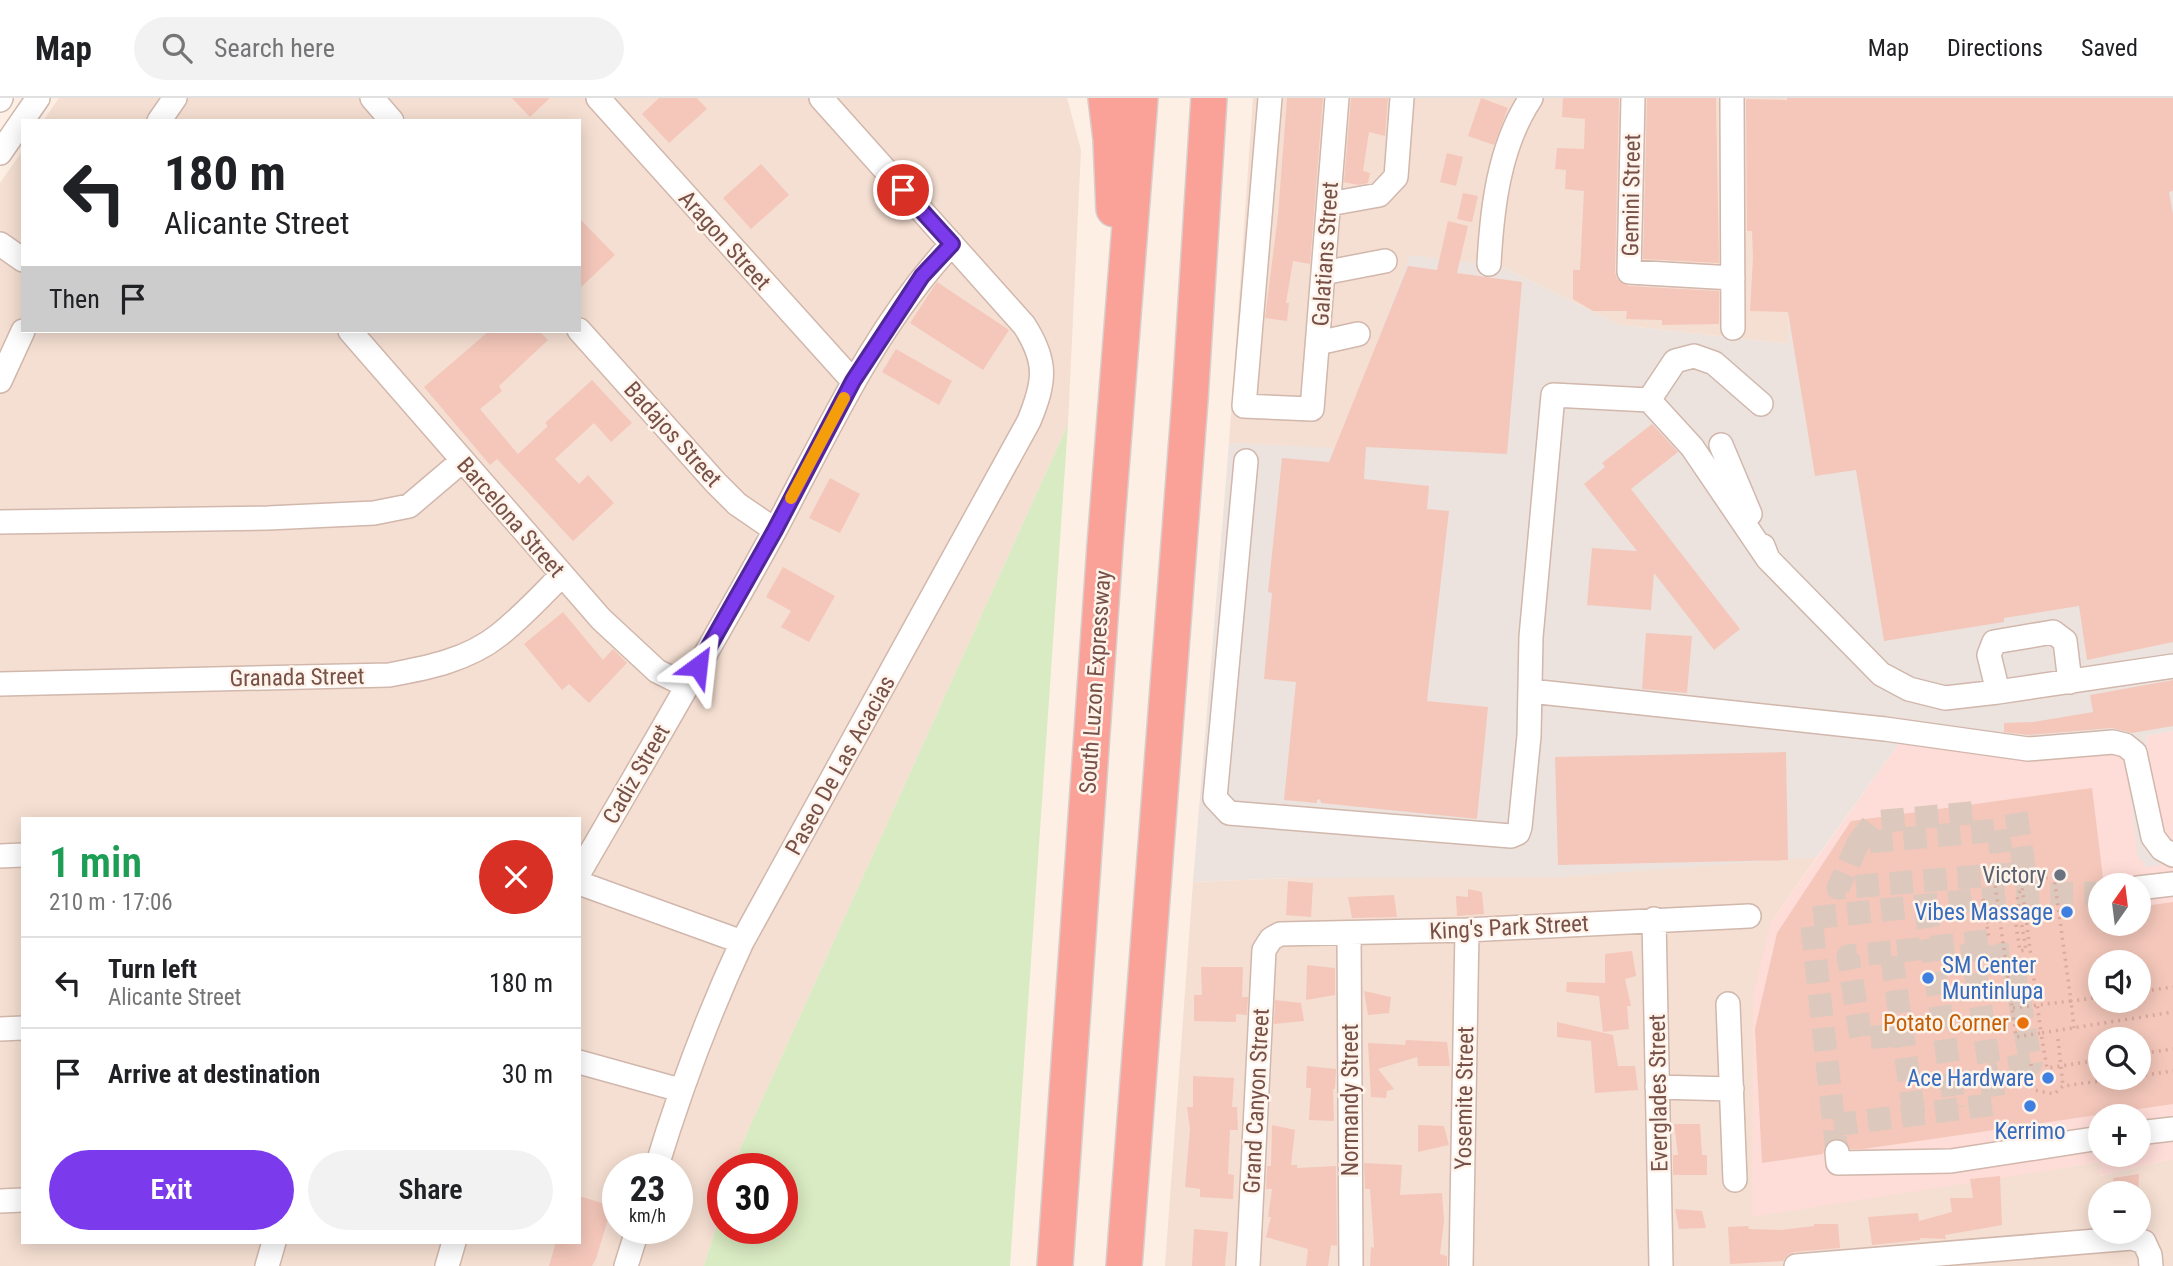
<!DOCTYPE html>
<meta charset="utf-8">
<style>
:root{--surface:#fff;--page:#f2f2f2;--text:#202124;--muted:#757577;--line:#e0e0e0;--accent:#7c3aed}
body{margin:0;font-family:"Roboto Condensed",sans-serif;background:var(--page);color:var(--text);height:100vh;display:flex;flex-direction:column;font-size:26px;white-space:nowrap}
*{box-sizing:border-box;margin:0}
p{font-size:23px;color:var(--muted)}
.icon{flex:none;width:38px;height:38px;fill:none;stroke:currentColor;stroke-width:2;stroke-linecap:round;stroke-linejoin:round}
.map{position:relative;flex:1;overflow:hidden}
.sheet{position:absolute;left:21px;top:719px;width:560px;height:427px;display:flex;flex-direction:column;background:var(--surface);border-radius:0px;box-shadow:0 4px 18px #0003}
.sheet>*{flex:none}
.top-card{position:absolute;left:21px;top:21px;width:560px;height:214px;border-radius:0px;box-shadow:0 4px 18px #0003;background:#fff;color:var(--text);overflow:hidden}
.needle{width:46px;rotate:14deg}
.controls{position:absolute;left:2088px;top:775px;display:grid;gap:14px}
.controls a{display:grid;place-items:center;width:63px;height:63px;border-radius:50%;background:var(--surface);box-shadow:0 4px 18px #0003;font-size:35px}
.speed{position:absolute;left:602px;top:1055px;display:flex;gap:14px;font-size:35px;font-weight:700;text-align:center}
.speed>*{display:grid;place-content:center;width:91px;height:91px;border-radius:50%;background:var(--surface);box-shadow:0 4px 18px #0003;line-height:1}
.speed small{font-size:18px;font-weight:400}
.speed .limit{border:10px solid #d22;background:#fff;color:#111}
.pin{position:absolute;display:grid;place-items:center;width:60px;height:60px;color:#fff;margin:-30px;border:4px solid #fff;border-radius:50%;box-shadow:0 2px 7px #0007}
.me{position:absolute;width:77px;margin:-38px;rotate:30deg;stroke-linejoin:round;filter:drop-shadow(0 0 5px #0008)}
.turn{display:flex;align-items:center;gap:24px;height:147px;padding:0 28px;font-size:32px}
.turn .icon{width:91px;height:91px;stroke-width:2.5}
.turn b{display:block;font-size:49px;line-height:60px}
.then{display:flex;align-items:center;height:66px;padding:0 28px;background:#0003;gap:14px;font-size:26px}
.round{display:grid;place-items:center;flex:none;width:74px;height:74px;border-radius:37px;background:var(--page)}
.overview{display:flex;align-items:center;justify-content:space-between;height:119px;padding:0 28px}
h1{font-size:42px;font-weight:600;line-height:52px;color:#1e9e55}
.cta{display:flex;gap:14px;margin-top:auto;padding:14px 28px}
.cta a{flex:1;height:80px;border-radius:42px;background:var(--accent);color:#fff;font-size:28px;font-weight:600;line-height:80px;text-align:center}
.cta a+a{background:var(--page);color:var(--text)}
ul{padding:0;list-style:none}
li{display:flex;align-items:center;gap:21px;height:91px;padding:0 28px;border-top:2px solid var(--line)}
li div{flex:1}
li b{display:block;font-size:26px}
li em{font-style:normal}
header{display:flex;align-items:center;gap:42px;box-sizing:border-box;height:98px;padding:0 35px;background:var(--surface);border-bottom:2px solid var(--line)}
header strong{font-size:33px}
nav{display:flex;gap:38px;margin-inline-start:auto;font-size:24px}
.search{width:490px;height:63px;background:var(--page);display:flex;align-items:center;gap:18px;box-sizing:border-box;padding:0 24px;border-radius:38px;color:var(--muted);font-size:26px}
.map>svg:first-child{display:block}
.residential{fill:#f5dfd2;fill-rule:evenodd}
.commercial{fill:#fedcd7;fill-rule:evenodd}
.industrial{fill:#ece3de}
.green{fill:#d9ebc2}
.building{fill:#f4c7ba;fill-rule:evenodd}
.lines{fill:none;stroke-linecap:round;stroke-linejoin:round}
.minor-tunnel{stroke:#dcc8bd;stroke-width:23;stroke-dasharray:23 11;stroke-linecap:butt}
.minor-casing{stroke:#d1b7ac;stroke-width:26}
.highway-casing{stroke:#d9cecc;stroke-width:38}
.path{stroke:#d9aa9d;stroke-width:3.5;stroke-dasharray:2 5;stroke-linecap:butt}
.minor{stroke:#fff;stroke-width:23}
.highway{stroke:#faa198;stroke-width:35}
.route-casing{stroke:#51269a;stroke-width:18}
.route{stroke:#7c3aed;stroke-width:12}
.slow{stroke:#f59e0b;stroke-width:12}
.worship-dot{fill:#6b7280;stroke:#fff4eb;stroke-width:2.5}
.shop-dot{fill:#3f7fe0;stroke:#fff4eb;stroke-width:2.5}
.food-dot{fill:#e8710a;stroke:#fff4eb;stroke-width:2.5}
.labels{text-anchor:middle;stroke-width:5;stroke-linejoin:round;paint-order:stroke}
.street-label{font-size:23px;fill:#775148;stroke:#fff4eb}
.worship-label{font-size:23px;fill:#5b616d;stroke:#fff4eb;text-anchor:end}
.shop-label{font-size:23px;fill:#366cbe;stroke:#fff4eb;text-anchor:end}
.food-label{font-size:23px;fill:#c56008;stroke:#fff4eb;text-anchor:end}
</style>
<header>
<strong>Map</strong>
<div class="search"><svg class="icon" aria-label="search" viewBox="0 0 24 24"><circle cx="10" cy="10" r="6"/><path d="M15 15l6 6"/></svg>Search here</div>
<nav><a>Map</a><a>Directions</a><a>Saved</a></nav>
</header>
<div class="map">
<svg width="2173" height="1168" viewBox="0 0 2173 1168">
<rect width="100%" height="100%" fill="#fdefe4"/>
<path class="residential" d="M59,0H1067L1081,52L1068,326L742,1046L734,1071H723V1107L704,1168H0V85L23,52V233H579V23H43ZM23,721H579V1144H23ZM618,1071H677V1130H618Z
M1253,0H1786L1789,246L1620,227L1501,168L1337,351L1229,345Z
M1817,759L1771,824L1752,1118L2100,1064V1078L2173,1061V1168H1165L1193,784ZM2100,1096H2138V1134H2100Z"/>
<path class="commercial" d="M2173,633V750L2158,752L2146,638Z
M1900,644L2116,650L2125,658L2173,765V1061L2099,1078L2100,1064L1752,1119L1753,896L1771,824ZM2100,788H2138V826H2100ZM2100,864H2138V903H2100ZM2100,942H2138V980H2100ZM2100,1018H2138V1057H2100Z"/>
<path class="industrial" d="M1786,0H2173V633L2146,638L2158,751L2173,765L2146,769L2138,758L2125,658L2116,651L1900,644L1817,759L1561,779L1291,780L1193,784L1229,345L1337,350L1410,157L1501,168L1620,227L1789,246Z"/>
<path class="green" d="M1068,326L1010,1168H704L723,1107V1130H782V1071H734L742,1046Z"/>
<path class="building" d="M512,0H550L530,19Z
M659,0H697L707,11L669,45L642,16Z
M1287,0H1323L1310,166L1293,163L1286,205H1289L1287,223L1265,220L1278,117Z
M1351,0H1388L1385,38L1369,34L1363,73L1370,75L1368,85L1358,87L1344,84Z
M1481,0L1508,10L1494,47L1468,38Z
M1563,0H1619L1615,174L1617,181L1628,188L1719,193V226L1662,227V222L1626,221L1627,213H1593L1573,201V172H1580L1584,93L1565,91L1566,72L1555,71L1557,50L1584,51L1585,21L1562,19Z
M1647,0H1716L1719,165L1643,161Z
M1787,0H2173V93L2169,94L2173,116V544L2087,562L2079,508L2004,520V524L1884,543L1856,372L1815,378L1788,214L1750,213L1753,160L1752,133H1747L1746,1L1787,2Z
M1447,55L1463,59L1456,88L1440,84Z
M761,66L789,97L751,131L723,100Z
M1463,95L1478,98L1472,124L1457,121Z
M579,120L615,157L579,191Z
M1448,123L1468,128L1457,175L1522,184L1507,356L1366,349L1364,381L1429,388L1427,411L1449,413L1427,603L1488,609L1477,721L1321,705L1320,701L1317,702V705L1284,702L1296,584L1264,581L1272,495L1268,494L1282,360L1329,364L1408,168L1437,172Z
M937,184L1009,232L983,272L910,225Z
M489,233H539L548,242L499,288L502,293L480,311L518,356L548,328L545,325L592,282L632,325L611,344L594,325L555,361L579,386L588,377L614,405L573,443L497,361L490,367L424,289Z
M896,251L952,283L939,307L882,274Z
M1652,326L1678,354L1631,391L1740,531L1714,552L1654,475L1651,512L1587,507L1592,450L1637,453L1584,386L1605,369L1602,365Z
M830,380L860,396L840,435L809,420Z
M783,469L835,498L809,544L781,529L791,513L766,499Z
M563,514L603,562L613,551L627,565L589,605L569,586L562,592L524,546Z
M1646,535L1692,538L1687,595L1642,591Z
M2173,582V628L2132,635L2112,630L2028,637L2004,634V625L2033,624L2093,614L2090,597Z
M1786,654L1788,762L1558,767L1555,659Z
M2092,690L2104,788H2100V826H2138V809L2173,804V1006L1863,1051H1850L1843,1042L1835,1040L1825,1048L1823,1056L1762,1065L1755,931L1777,835L1851,723ZM2100,864H2138V903H2100ZM2100,942H2138V980H2100Z
M1288,783L1313,785L1311,819L1286,817Z
M1468,791L1482,794L1484,816L1457,818L1456,798L1468,799Z
M1394,797L1397,819L1352,820L1348,799Z
M1632,853L1636,878L1625,881L1631,908H1627L1629,931L1603,934L1599,898L1566,894L1567,884L1605,885V856Z
M1307,867L1335,870V897L1306,902Z
M1201,869H1243L1242,899H1248L1247,917L1236,916V924L1194,923V897H1202Z
M1364,893L1391,899L1389,915L1368,917Z
M1275,902L1301,905L1304,923L1274,926Z
M1557,924L1613,937L1618,968H1635L1638,992L1595,995L1591,943L1557,939Z
M1406,942L1447,944L1450,968H1418L1417,959L1378,971L1394,991L1387,993L1386,1000L1371,999L1368,945L1405,947Z
M1307,968L1336,971L1335,991H1333L1334,1023L1309,1022L1311,990H1306Z
M1193,978L1234,980L1232,1009H1237L1238,1032H1230L1228,1076L1234,1077L1233,1101L1200,1099V1091L1185,1089L1190,1031L1187,1009H1193Z
M1674,1026H1700L1702,1057H1707V1077H1673V1057H1678Z
M1272,1027L1295,1032L1291,1067H1297V1070L1336,1068L1337,1148L1331,1147L1328,1168H1306L1308,1151L1266,1139L1271,1119H1268L1272,1091H1266L1267,1068H1271Z
M1418,1027L1444,1028L1449,1047L1418,1054Z
M1364,1065L1402,1067L1400,1097L1442,1095L1444,1123L1440,1156L1447,1158V1168H1370L1371,1149L1374,1150L1373,1132L1370,1091H1365Z
M2139,1076L2138,1096H2114L2113,1080Z
M2000,1078L2002,1127L1945,1137L1946,1141L1920,1140V1142L1872,1147L1868,1119L1918,1115L1919,1123L1952,1114L1950,1100H1973L1970,1081Z
M579,1098L612,1108L596,1161L592,1168H549L556,1144H579Z
M1675,1111L1702,1113L1706,1130L1679,1131Z
M1814,1126H1838L1840,1150L1794,1154L1788,1157L1783,1163L1730,1166L1728,1129L1748,1128L1749,1131L1780,1132L1814,1128Z
M1194,1131L1228,1134L1225,1168H1192Z"/>
<g class="lines">
<path class="minor-tunnel" d="M2016,715L2028,796
M1998,732L2004,776L1838,790L1858,745Z
M1858,745L1874,724L1980,714
M1925,807L1955,1010
M1891,854L1848,858L1861,940L1902,937
M1914,1016L1891,854L1994,842L1997,857L2011,856L2031,966L1990,973
M1834,1027L1995,1006L1971,845
M1837,1054L1811,820L2028,796L2100,795"/>
<defs>
<path id="minor" d="M372,0L392,23
M598,0L853,283
M1270,0L1244,308L1312,311L1337,0
M1633,0L1629,174L1733,180
M1732,0L1733,230
M0,2L1,0
M159,23L175,0
M0,55L38,0
M1329,106L1379,97L1396,79L1402,0
M0,146L23,162
M1489,166C1492,110 1499,48 1531,0
M1323,175L1385,163
M579,232L716,385L737,406L775,432
M350,233L601,521L657,573L687,588
M1318,245L1358,236
M0,283L23,233
M1649,302L1675,263L1694,258L1714,265L1761,306
M1721,347L1750,416
M1246,363L1215,700L1229,715L1511,738L1518,735L1520,729L1529,638L1531,539L1553,297L1649,302L1692,349L1768,461
M0,424L268,420L374,415L409,408L462,363
M1763,448L1768,461L1881,576L1909,591L1945,600L1998,594
M2070,584L2065,543L2053,534L1994,544L1989,557L1998,594L2173,568
M0,586L389,577C427,570 468,562 499,537C522,519 542,497 562,477
M1530,593L1885,631L2028,651L2113,644L2125,647L2135,655L2153,739L2162,751L2173,757
M0,758L23,757
M579,775C645,661 711,549 774,434C827,335 874,229 952,146
M579,785L742,844
M2138,790L2173,786
M1654,821L1661,1168
M1349,835L1351,1168
M1728,906L1735,1082
M0,931L23,930
M579,964L680,992
M1657,989L1732,991
M2138,1035L2173,1031
M1837,1054L1838,1065L1951,1063L2100,1040
M656,1071C680,992 707,919 742,844L1029,323C1045,284 1048,264 1024,227L821,0
M0,1103L23,1102
M267,1168L274,1144
M447,1168L454,1144
M626,1168L638,1130
M1248,1168L1264,852L1271,841L1280,836L1467,832L1749,818
M1461,1168L1467,832
M1796,1168L2132,1140L2144,1144L2150,1157L2151,1168"/>
<path id="highway" d="M1106,0L1111,41L1114,111
M1055,1168L1105,448L1140,0
M1124,1168L1190,301L1209,0"/>
</defs>
<use href="#minor" class="minor-casing"/>
<use href="#highway" class="highway-casing"/>
<path class="path" d="M2021,782L1995,786L2016,939L2041,935L2047,970L2100,962
M1983,801L1989,841
M1986,824L2015,821L2020,853L2026,852L2017,798L2022,790
M2138,894L2173,889
M2100,899L2071,903L2054,779L2021,782L2041,935L2173,914
M2013,910L2071,903L2074,930
M2058,941L2063,988
M2138,956L2173,951
M2031,966L2034,992L2054,996L2063,988L2123,980
M2138,978L2173,973"/>
<use href="#minor" class="minor"/>
<use href="#highway" class="highway"/>
</g>
<g class="lines">
<defs>
<path id="route" d="M698,568L775,432L853,283L922,178L952,146L903,92"/>
</defs>
<use href="#route" class="route-casing"/>
<use href="#route" class="route"/>
<path class="slow" d="M791,400L844,300"/>
</g>
<circle class="worship-dot" cx="2060" cy="777" r="7"/>
<g class="shop-dot">
<circle cx="2067" cy="814" r="7"/>
<circle cx="1928" cy="880" r="7"/>
<circle cx="2048" cy="980" r="7"/>
<circle cx="2030" cy="1008" r="7"/>
</g>
<circle class="food-dot" cx="2023" cy="925" r="7"/>
<g class="labels">
<g class="street-label">
<text transform="translate(1631 97) rotate(-89)" y="8">Gemini Street</text>
<text transform="translate(725 142) rotate(48)" y="8">Aragon Street</text>
<text transform="translate(1325 156) rotate(-86)" y="8">Galatians Street</text>
<text transform="translate(673 336) rotate(48)" y="8">Badajos Street</text>
<text transform="translate(511 419) rotate(49)" y="8">Barcelona Street</text>
<text transform="translate(297 579) rotate(-1)" y="8">Granada Street</text>
<text transform="translate(1095 584) rotate(-86)" y="8">South Luzon Expressway</text>
<text transform="translate(840 667) rotate(-61)" y="8">Paseo De Las Acacias</text>
<text transform="translate(636 676) rotate(-60)" y="8">Cadiz Street</text>
<text transform="translate(1509 829) rotate(-3)" y="8">King's Park Street</text>
<text transform="translate(1658 995) rotate(-91)" y="8">Everglades Street</text>
<text transform="translate(1464 1000) rotate(-89)" y="8">Yosemite Street</text>
<text transform="translate(1350 1002) rotate(-90)" y="8">Normandy Street</text>
<text transform="translate(1256 1003) rotate(-87)" y="8">Grand Canyon Street</text>
</g>
<g class="worship-label">
<text x="2046" y="785">Victory</text>
</g>
<g class="shop-label">
<text x="2053" y="822">Vibes Massage</text>
<text x="1942" y="875" text-anchor="start">SM Center<tspan x="1942" dy="26">Muntinlupa</tspan></text>
<text x="2034" y="988">Ace Hardware</text>
<text x="2030" y="1041" text-anchor="middle">Kerrimo</text>
</g>
<g class="food-label">
<text x="2009" y="933">Potato Corner</text>
</g>
</g>
</svg>
<div class="controls">
<a><svg class="needle" viewBox="-14 -14 28 28"><path d="M0-13l5 13h-10z" fill="#e53935"/><path d="M0 13l5-13h-10z" fill="#757577"/></svg></a>
<a><svg class="icon" aria-label="sound" viewBox="0 0 24 24"><path d="M4 9h4l5-4v14l-5-4H4zM17 9q2 3 0 6"/></svg></a>
<a><svg class="icon" aria-label="search" viewBox="0 0 24 24"><circle cx="10" cy="10" r="6"/><path d="M15 15l6 6"/></svg></a>
<a>+</a>
<a>−</a>
</div>
<div class="speed"><div>23<small>km/h</small></div><div class="limit">30</div></div>
<div class="pin" style="left:903px;top:92px;background:#d93025"><svg class="icon" aria-label="arrive" viewBox="0 0 24 24"><path d="M6 21V4h12l-3 4 3 4H6"/></svg></div>
<svg class="me" style="left:698px;top:568px" viewBox="-20 -20 40 40"><path d="M0-17L14 15 0 8-14 15z" fill="#7c3aed" stroke="#fff" stroke-width="4"/></svg>
<div class="top-card">
<div class="turn"><svg class="icon" aria-label="left" viewBox="0 0 24 24"><path d="M17 20v-9H6M10 6l-5 5 5 5"/></svg><div><b>180 m</b>Alicante Street</div></div>
<div class="then">Then<svg class="icon" aria-label="arrive" viewBox="0 0 24 24"><path d="M6 21V4h12l-3 4 3 4H6"/></svg></div>
</div>
<section class="sheet">
<div class="overview"><div><h1>1 min</h1><p>210 m · 17:06</p></div><a class="round" style="background:#d93025;color:#fff"><svg class="icon" aria-label="close" viewBox="0 0 24 24"><path d="M6 6l12 12M18 6L6 18"/></svg></a></div>
<ul>
<li><svg class="icon" aria-label="left" viewBox="0 0 24 24"><path d="M17 20v-9H6M10 6l-5 5 5 5"/></svg><div><b>Turn left</b><p>Alicante Street</p></div><em>180 m</em></li>
<li><svg class="icon" aria-label="arrive" viewBox="0 0 24 24"><path d="M6 21V4h12l-3 4 3 4H6"/></svg><div><b>Arrive at destination</b></div><em>30 m</em></li>
</ul>
<div class="cta"><a>Exit</a><a>Share</a></div>
</section>
</div>
